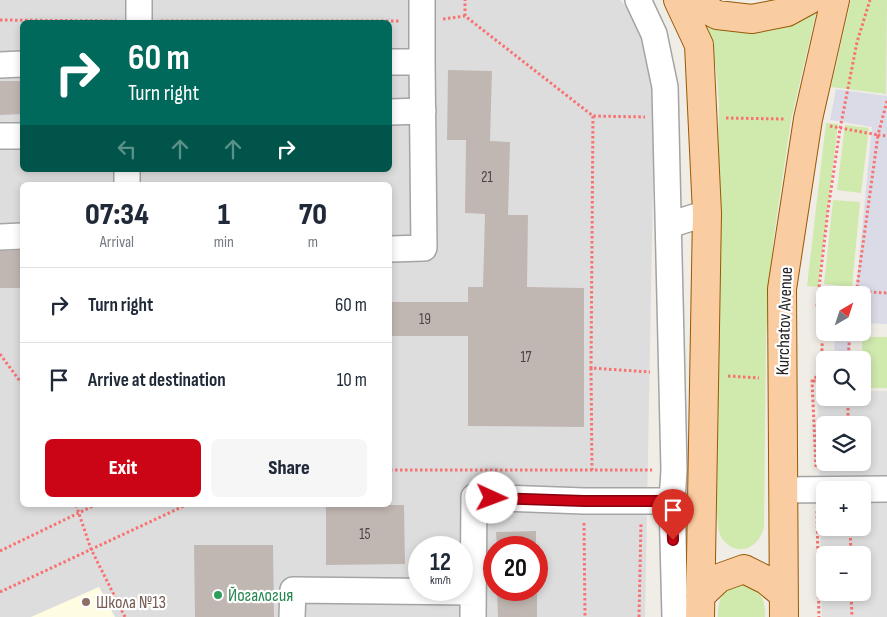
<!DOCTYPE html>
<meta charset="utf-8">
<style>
:root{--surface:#fff;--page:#f6f6f7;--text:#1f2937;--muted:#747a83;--line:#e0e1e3;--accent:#cb0416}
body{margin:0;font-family:"Sofia Sans Condensed",sans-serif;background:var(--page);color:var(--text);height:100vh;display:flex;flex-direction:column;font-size:19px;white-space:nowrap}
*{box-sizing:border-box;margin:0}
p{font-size:16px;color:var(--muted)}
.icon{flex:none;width:28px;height:28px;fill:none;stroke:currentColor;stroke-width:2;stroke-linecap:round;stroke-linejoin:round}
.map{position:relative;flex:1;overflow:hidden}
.details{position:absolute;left:20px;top:182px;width:372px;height:325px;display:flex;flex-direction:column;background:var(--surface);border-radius:8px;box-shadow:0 2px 8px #0003}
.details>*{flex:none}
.top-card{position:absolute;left:20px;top:20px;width:372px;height:152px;border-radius:8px;box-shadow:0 2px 8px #0003;background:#00695c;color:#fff;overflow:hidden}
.needle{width:32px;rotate:39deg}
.buttons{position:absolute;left:816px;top:286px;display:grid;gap:10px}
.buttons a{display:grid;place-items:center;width:55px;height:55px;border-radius:8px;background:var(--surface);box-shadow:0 2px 8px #0003;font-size:25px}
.speed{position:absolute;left:408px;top:536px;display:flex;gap:10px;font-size:25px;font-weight:700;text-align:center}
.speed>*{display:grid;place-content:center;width:65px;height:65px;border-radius:50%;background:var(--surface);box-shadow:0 2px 8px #0003;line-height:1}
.speed small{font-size:12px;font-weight:400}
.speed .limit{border:8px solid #d22;background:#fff;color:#111}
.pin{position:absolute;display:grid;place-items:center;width:42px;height:42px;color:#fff;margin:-51px -21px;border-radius:50% 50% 50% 0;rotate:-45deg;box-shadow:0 0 5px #0007}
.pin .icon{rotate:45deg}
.me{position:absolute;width:55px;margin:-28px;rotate:92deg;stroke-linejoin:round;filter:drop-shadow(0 0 4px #0008)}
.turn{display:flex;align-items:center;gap:18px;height:105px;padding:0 25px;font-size:22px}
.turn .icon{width:65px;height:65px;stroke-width:2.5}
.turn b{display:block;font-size:35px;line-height:42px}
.lanes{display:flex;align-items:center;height:48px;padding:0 25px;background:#0003;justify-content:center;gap:25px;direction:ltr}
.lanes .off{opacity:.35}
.eta{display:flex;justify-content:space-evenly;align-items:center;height:85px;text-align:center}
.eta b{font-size:30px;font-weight:800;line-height:35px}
.button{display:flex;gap:10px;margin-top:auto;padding:10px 25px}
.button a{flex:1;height:58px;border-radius:8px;background:var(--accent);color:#fff;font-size:20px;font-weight:800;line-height:58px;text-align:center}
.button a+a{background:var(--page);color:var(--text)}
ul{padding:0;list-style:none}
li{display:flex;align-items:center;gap:15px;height:75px;padding:0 25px;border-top:1px solid var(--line)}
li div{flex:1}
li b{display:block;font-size:19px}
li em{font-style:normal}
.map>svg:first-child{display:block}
.residential{fill:#dedddd;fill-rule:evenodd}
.education{fill:#fefce1}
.grass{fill:#d0e9ad}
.parking{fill:#e0e0e0;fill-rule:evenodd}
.plaza{fill:#dadbe6}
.building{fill:#c1b7b2}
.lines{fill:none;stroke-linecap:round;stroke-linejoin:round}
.minor-casing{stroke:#a4a4a4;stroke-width:28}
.major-casing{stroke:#985903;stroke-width:30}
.path{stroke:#f77270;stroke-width:3;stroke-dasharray:2.5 2.5;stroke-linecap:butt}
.minor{stroke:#fff;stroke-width:25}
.major{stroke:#facca1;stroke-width:28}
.route-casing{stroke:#84030e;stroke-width:12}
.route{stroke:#cb0416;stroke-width:9}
.leisure-dot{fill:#2e9e5b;stroke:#fff;stroke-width:2}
.education-dot{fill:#8d6e63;stroke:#fff;stroke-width:2}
.labels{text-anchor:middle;stroke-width:4.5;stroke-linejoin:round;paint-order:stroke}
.number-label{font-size:15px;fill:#484644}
.street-label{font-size:18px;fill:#202020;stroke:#fff}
.leisure-label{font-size:18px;fill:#27864d;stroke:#fff;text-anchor:start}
.education-label{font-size:18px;fill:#785e54;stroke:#fff;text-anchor:start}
</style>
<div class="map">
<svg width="887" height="617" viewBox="0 0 887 617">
<rect width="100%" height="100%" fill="#f0ece6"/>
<path class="residential" d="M0,0H620L633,15L655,76L645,617H0ZM22,22H390V170H22ZM22,185H390V505H22ZM419,548H461V590H419ZM494,548H536V590H494Z"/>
<path class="education" d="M99,587L115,617H31Z"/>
<path class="grass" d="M851,0H887L886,94L831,87Z
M817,9L791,120L773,242L766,336L764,527C760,545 741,558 725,542C718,536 718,525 717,516L715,338L719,104L716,68L706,25L732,31L754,30Z
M826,123L838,124L818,287L807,286Z
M845,125L869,128L861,193L837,190Z
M833,200L860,202L852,287L824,284Z
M862,337H887V388H863Z
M741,584C761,588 765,598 765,617H718C718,598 722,588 741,584Z"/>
<path class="parking" d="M863,391H887V617H822L818,392H825V398H862ZM825,425H862V462H825ZM825,490H862V528H825ZM825,555H862V592H825Z"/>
<path class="plaza" d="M836,89L887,96V324L863,323L862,295H825V315L824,290L856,291L872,127L830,120Z
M835,333H851L849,360H834Z"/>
<path class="building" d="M448,70L492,71L490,141L510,142L508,215H528L527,287L584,288V427L468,426V336H390V302H468V287H483L485,214L465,213L466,140H447Z
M0,81H22V114L0,115Z
M22,250V288H0V251Z
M326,505H404L405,564L326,565Z
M536,531V548H497L496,532Z
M194,545H273L274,617H195Z
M497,590H537V617H498Z"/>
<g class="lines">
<defs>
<path id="minor" d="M139,0V22
M638,0L654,34L665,87L674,470L672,501L675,617
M390,62H422V0
M0,65L22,64
M390,112L423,111
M0,136H22
M127,185V170
M669,225L707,213
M0,237L22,236
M390,249L424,248L422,62
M783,490L887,489
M292,617L293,590L473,592
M473,617L474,497L584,501H672"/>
<path id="major" d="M678,0L699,45L707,213L700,617
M690,0L717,15L752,19L787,12L809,0
M700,596L719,578L744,569L766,580L783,594
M784,617L782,289L808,119L835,0"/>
</defs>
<use href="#minor" class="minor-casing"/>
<use href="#major" class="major-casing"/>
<path class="path" d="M465,16V0
M443,19L465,16L593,116L645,117
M0,20L117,21
M161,21H399
M887,101L878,135L887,136
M593,116L591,368L650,372
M726,118L785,119
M830,126L878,135L856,295
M819,289L887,293
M0,354L22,384
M848,360L850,332
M591,368L592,470
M728,376L759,378
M813,381H825
M848,398V425
M816,467L812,381L821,372L823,324L817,305L828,210L840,129L857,42L870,0
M390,470H652
M76,505L91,549L125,617
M817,511L819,617
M584,523L585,617
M850,528L851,555
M0,551L95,505
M0,592L186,505
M851,592L852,617
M639,617L641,522"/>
<use href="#minor" class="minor"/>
<use href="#major" class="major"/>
</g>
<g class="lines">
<defs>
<path id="route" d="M492,498L584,501H672L673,540"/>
</defs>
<use href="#route" class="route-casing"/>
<use href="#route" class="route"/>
</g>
<circle class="leisure-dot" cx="218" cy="595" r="5"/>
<circle class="education-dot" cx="86" cy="602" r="5"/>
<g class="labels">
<g class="number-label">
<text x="487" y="182">21</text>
<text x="425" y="324">19</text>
<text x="526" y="362">17</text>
<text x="365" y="539">15</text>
</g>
<g class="street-label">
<text transform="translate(784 321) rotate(-88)" y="6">Kurchatov Avenue</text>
</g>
<g class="leisure-label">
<text x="228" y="601">Йогалогия</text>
</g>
<g class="education-label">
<text x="96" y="608">Школа №13</text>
</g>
</g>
</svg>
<div class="buttons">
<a><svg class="needle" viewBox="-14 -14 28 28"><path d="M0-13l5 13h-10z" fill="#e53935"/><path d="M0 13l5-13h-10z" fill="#747a83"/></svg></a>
<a><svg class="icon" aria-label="search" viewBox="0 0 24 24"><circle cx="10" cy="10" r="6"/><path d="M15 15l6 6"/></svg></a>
<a><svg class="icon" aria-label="layers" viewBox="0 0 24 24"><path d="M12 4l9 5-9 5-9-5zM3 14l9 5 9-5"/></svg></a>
<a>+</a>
<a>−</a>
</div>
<div class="speed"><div>12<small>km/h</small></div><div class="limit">20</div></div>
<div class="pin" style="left:673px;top:540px;background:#d93025"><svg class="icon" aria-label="arrive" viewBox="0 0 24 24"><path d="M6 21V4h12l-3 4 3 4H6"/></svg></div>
<svg class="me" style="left:492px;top:498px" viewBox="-20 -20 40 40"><circle r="19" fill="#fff"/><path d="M0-13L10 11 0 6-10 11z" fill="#cb0416"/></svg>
<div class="top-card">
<div class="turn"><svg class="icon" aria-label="right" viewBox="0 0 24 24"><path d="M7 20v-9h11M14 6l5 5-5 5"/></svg><div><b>60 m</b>Turn right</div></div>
<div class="lanes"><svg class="icon off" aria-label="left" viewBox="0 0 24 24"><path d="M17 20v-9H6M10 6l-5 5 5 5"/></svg><svg class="icon off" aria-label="ahead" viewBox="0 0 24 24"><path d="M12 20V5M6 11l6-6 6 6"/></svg><svg class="icon off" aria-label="ahead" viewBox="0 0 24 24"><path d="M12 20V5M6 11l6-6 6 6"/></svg><svg class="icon" aria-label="right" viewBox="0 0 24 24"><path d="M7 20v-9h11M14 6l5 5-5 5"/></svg></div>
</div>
<section class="details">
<div class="eta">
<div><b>07:34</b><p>Arrival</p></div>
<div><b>1</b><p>min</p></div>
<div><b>70</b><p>m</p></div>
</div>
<ul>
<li><svg class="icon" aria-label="right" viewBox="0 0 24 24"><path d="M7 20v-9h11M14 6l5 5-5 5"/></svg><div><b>Turn right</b></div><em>60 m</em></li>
<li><svg class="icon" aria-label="arrive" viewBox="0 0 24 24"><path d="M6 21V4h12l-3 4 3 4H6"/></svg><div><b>Arrive at destination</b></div><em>10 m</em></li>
</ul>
<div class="button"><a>Exit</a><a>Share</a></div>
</section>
</div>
